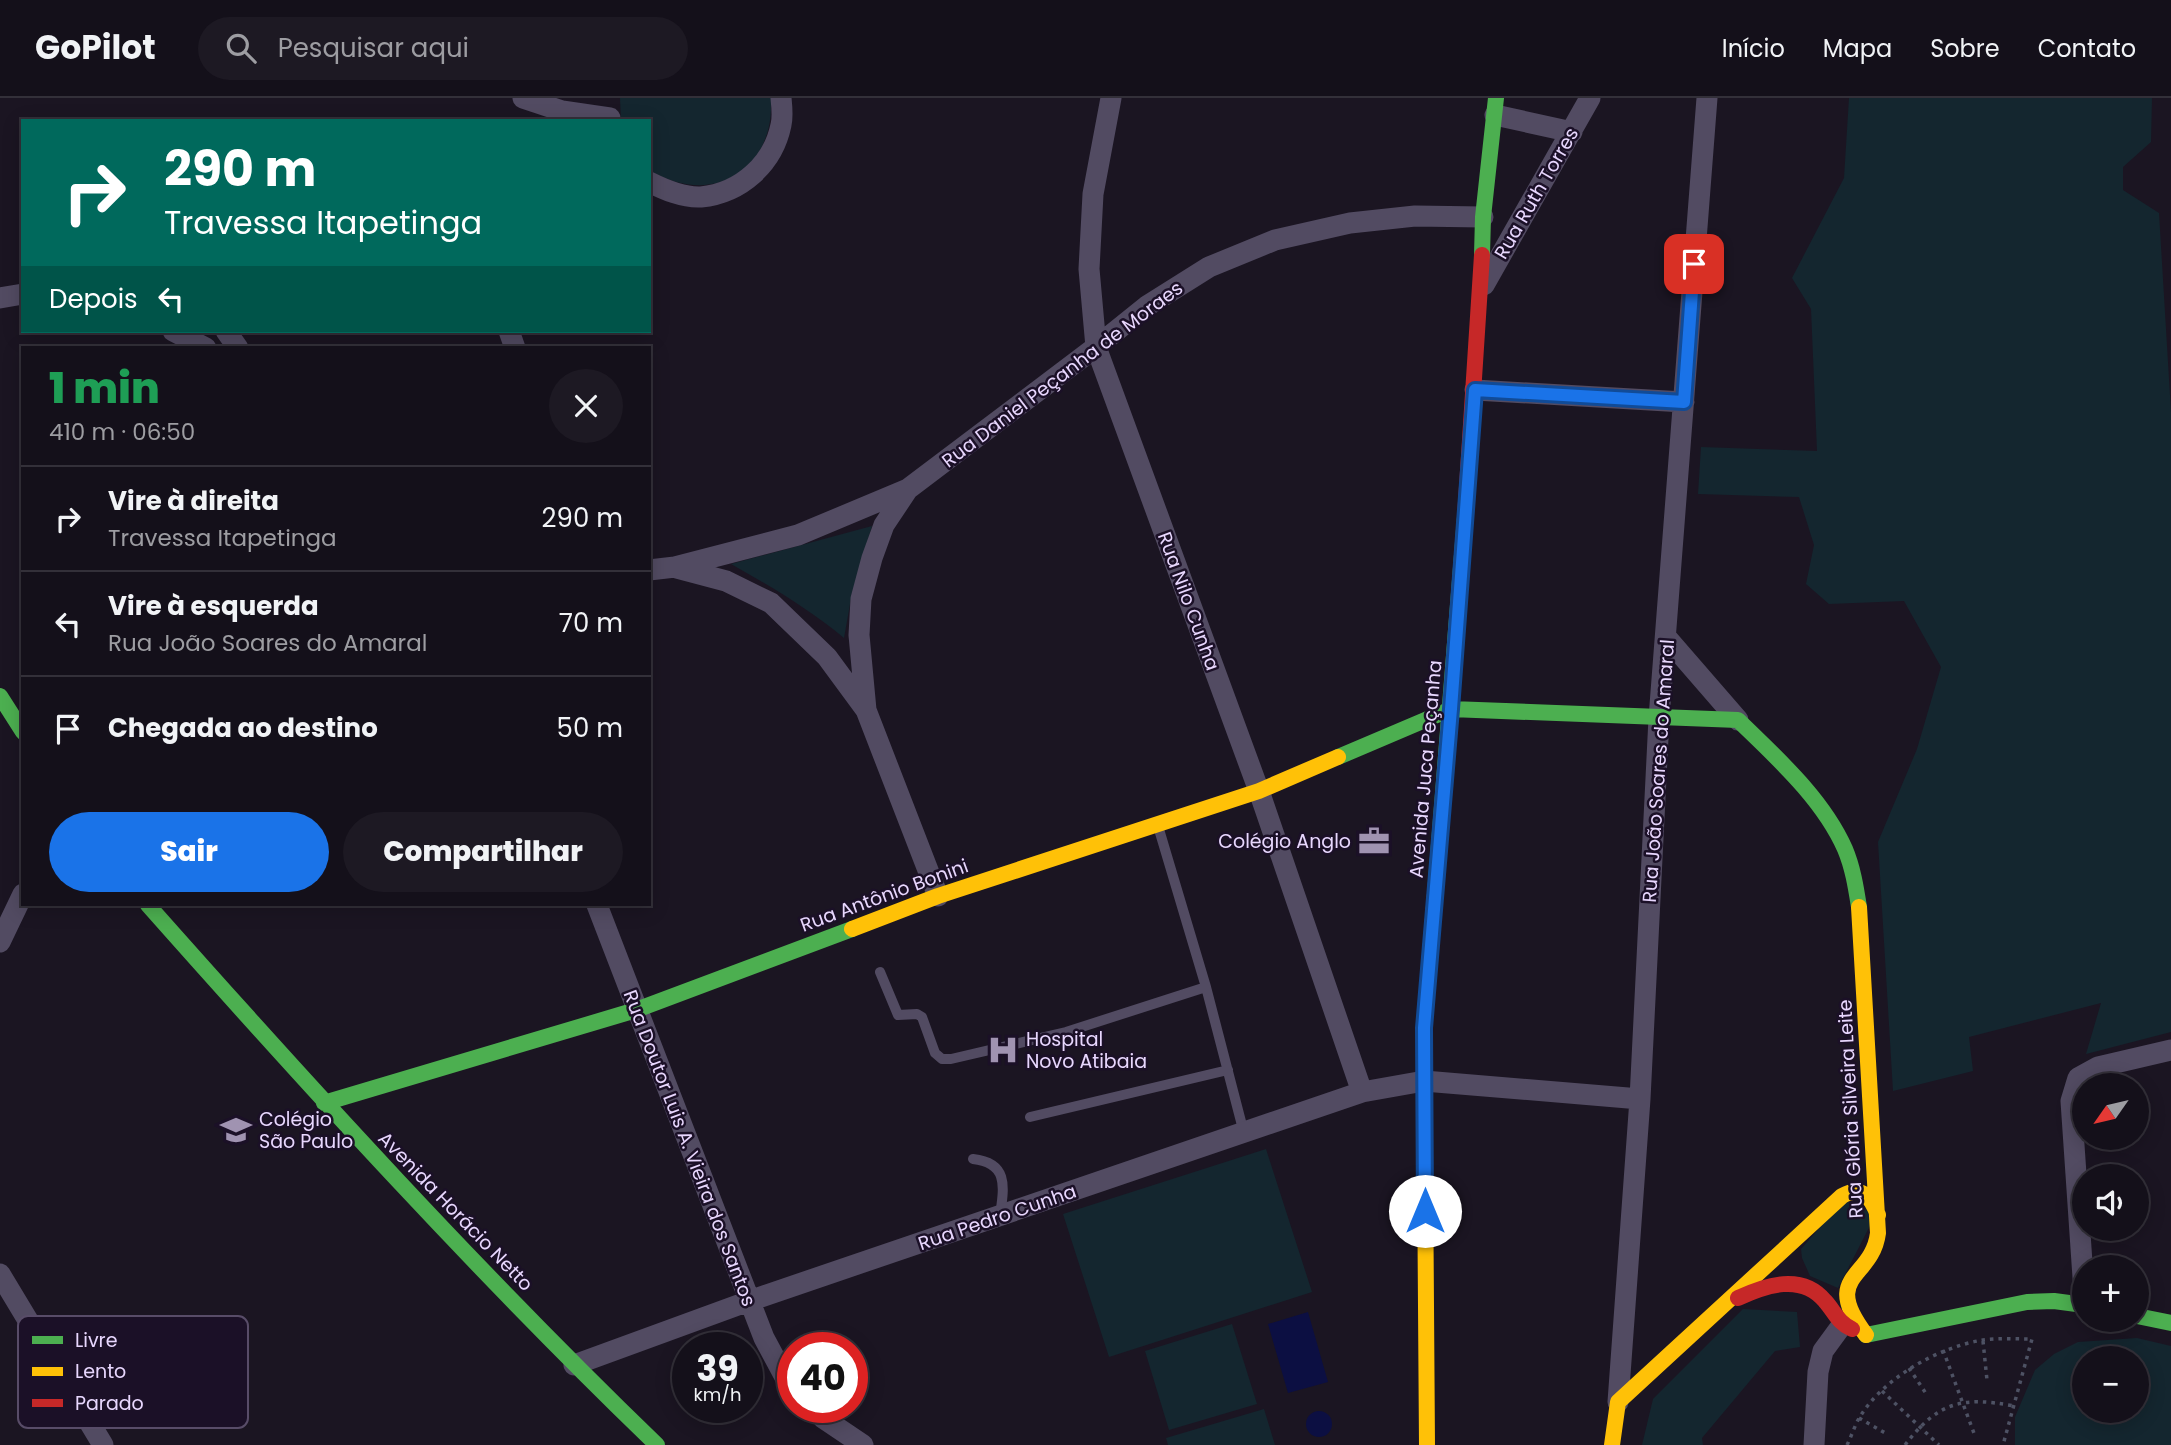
<!DOCTYPE html>
<html lang="pt">
<meta charset="utf-8">
<style>
:root{--surface:#14101a;--page:#1d1923;--text:#f1f3f6;--muted:#9d9da2;--line:#333039;--accent:#1a73e8}
body{margin:0;font-family:Poppins,sans-serif;background:var(--page);color:var(--text);height:100vh;display:flex;flex-direction:column;font-size:26px;white-space:nowrap}
*{box-sizing:border-box;margin:0}
p{font-size:23px;color:var(--muted)}
.icon{flex:none;width:38px;height:38px;fill:none;stroke:currentColor;stroke-width:2;stroke-linecap:round;stroke-linejoin:round}
.map{position:relative;flex:1;overflow:hidden}
.side{position:absolute;left:21px;top:248px;width:630px;height:560px;display:flex;flex-direction:column;background:var(--surface);border-radius:0px;box-shadow:0 4px 18px #0003,0 0 0 2px var(--line)}
.side>*{flex:none}
.top-card{position:absolute;left:21px;top:21px;width:630px;height:214px;border-radius:0px;box-shadow:0 4px 18px #0003,0 0 0 2px var(--line);background:#00695c;color:#fff;overflow:hidden}
.needle{width:46px;rotate:236deg}
.fabs{position:absolute;left:2072px;top:975px;display:grid;gap:14px}
.fabs a{display:grid;place-items:center;width:77px;height:77px;border-radius:50%;background:var(--surface);box-shadow:0 4px 18px #0003,0 0 0 2px var(--line);font-size:35px}
.speed{position:absolute;left:672px;top:1234px;display:flex;gap:14px;font-size:35px;font-weight:700;text-align:center}
.speed>*{display:grid;place-content:center;width:91px;height:91px;border-radius:50%;background:var(--surface);box-shadow:0 4px 18px #0003,0 0 0 2px var(--line);line-height:1}
.speed small{font-size:18px;font-weight:400}
.speed .limit{border:10px solid #d22;background:#fff;color:#111}
.pin{position:absolute;display:grid;place-items:center;width:60px;height:60px;color:#fff;margin:-30px;border-radius:14px;box-shadow:0 4px 10px #0006}
.me{position:absolute;width:77px;margin:-38px;rotate:0deg;stroke-linejoin:round;filter:drop-shadow(0 0 5px #0008)}
.turn{display:flex;align-items:center;gap:24px;height:147px;padding:0 28px;font-size:32px}
.turn .icon{width:91px;height:91px;stroke-width:2.5}
.turn b{display:block;font-size:49px;line-height:60px}
.then{display:flex;align-items:center;height:66px;padding:0 28px;background:#0003;gap:14px;font-size:26px}
.round{display:grid;place-items:center;flex:none;width:74px;height:74px;border-radius:37px;background:var(--page)}
.summary{display:flex;align-items:center;justify-content:space-between;height:119px;padding:0 28px}
h1{font-size:42px;font-weight:800;line-height:52px;color:#1e9e55}
.button{display:flex;gap:14px;margin-top:auto;padding:14px 28px}
.button a{flex:1;height:80px;border-radius:42px;background:var(--accent);color:#fff;font-size:28px;font-weight:800;line-height:80px;text-align:center}
.button a+a{background:var(--page);color:var(--text)}
ul{padding:0;list-style:none}
li{display:flex;align-items:center;gap:21px;height:105px;padding:0 28px;border-top:2px solid var(--line)}
li div{flex:1}
li b{display:block;font-size:26px}
li em{font-style:normal}
header{display:flex;align-items:center;gap:42px;box-sizing:border-box;height:98px;padding:0 35px;background:var(--surface);border-bottom:2px solid var(--line)}
header strong{font-size:33px}
nav{display:flex;gap:38px;margin-inline-start:auto;font-size:24px}
.search{width:490px;height:63px;background:var(--page);display:flex;align-items:center;gap:18px;box-sizing:border-box;padding:0 24px;border-radius:38px;color:var(--muted);font-size:26px}
.map>svg:first-child{display:block}
.green{fill:#14262f;fill-rule:evenodd}
.water{fill:#0c0f42}
.lines{fill:none;stroke-linecap:round;stroke-linejoin:round}
.path{stroke:#4e5264;stroke-width:3.5;stroke-dasharray:3.5 5;stroke-linecap:butt}
.lane{stroke:#524b62;stroke-width:10}
.street{stroke:#524b62;stroke-width:21}
.fast{stroke:#4caf50;stroke-width:16}
.slow{stroke:#ffc107;stroke-width:16}
.jam{stroke:#c62828;stroke-width:16}
.route-casing{stroke:#114b97;stroke-width:18}
.route{stroke:#1a73e8;stroke-width:12}
.labels{text-anchor:middle;stroke-width:5;stroke-linejoin:round;paint-order:stroke}
.street-label{font-size:19px;fill:#e8d7fe;stroke:#1b1027}
.poi-label{font-size:19px;fill:#e8d7fe;stroke:#1b1027;text-anchor:start}
.key{fill:#1b1027;stroke:#584c68;stroke-width:2}
.key-label{font-size:19px;fill:#e8d7fe}
</style>
<header>
<strong>GoPilot</strong>
<div class="search"><svg class="icon" aria-label="search" viewBox="0 0 24 24"><circle cx="10" cy="10" r="6"/><path d="M15 15l6 6"/></svg>Pesquisar aqui</div>
<nav><a>Início</a><a>Mapa</a><a>Sobre</a><a>Contato</a></nav>
</header>
<div class="map">
<svg width="2171" height="1347" viewBox="0 0 2171 1347">
<rect width="100%" height="100%" fill="#1b1522"/>
<path class="green" d="M620,0H771C775,73 712,110 649,72V23H621Z
M1849,0H2152L2151,44L2123,69V92L2159,115L2171,314V934L2086,956L2101,905L1969,939L1973,973L1893,993L1878,744L1917,651L1941,569L1904,503L1829,506L1806,486L1814,447L1799,399L1698,396L1701,349L1817,353L1811,211L1792,180L1844,80Z
M872,428L852,495L844,540C809,511 770,488 731,466Z
M1266,1051L1312,1194L1109,1259L1063,1116Z
M1844,1102L1876,1116L1838,1190L1810,1178L1802,1160L1801,1151Z
M1743,1211L1797,1214L1800,1249L1775,1253L1702,1340L1703,1347H1642L1653,1301Z
M1232,1226L1257,1306L1169,1332L1145,1253Z
M2137,1240L2171,1248V1347H2015V1319L2035,1272L2054,1256L2078,1244ZM2137,1260V1312H2084V1260Z
M1264,1311L1275,1347H1168L1166,1340Z"/>
<path class="water" d="M1308,1214L1328,1284L1288,1295L1268,1226Z
M1306 1326a13 13 0 1 1 26 0a13 13 0 1 1-26 0Z"/>
<g class="lines">
<path class="path" d="M1983,1243L1987,1282
M1943,1252L1975,1338
M1909,1270L1927,1297
M1882,1293L1939,1347
M1859,1320L1887,1336
M1847,1347C1851,1339 1854,1330 1858,1322C1881,1281 1938,1249 1983,1242C1998,1240 2016,1241 2032,1241L2003,1347
M1905,1347C1938,1304 1962,1298 2014,1308"/>
<path class="lane" d="M1158,728L1206,889L1244,1035
M880,874L898,917L917,916L922,919L935,955L942,961H951L1066,934L1206,889
M1030,1019L1228,972
M973,1061C1009,1065 1004,1089 1000,1118"/>
<path class="street" d="M523,0L562,13L610,20
M1111,0L1093,96L1089,171L1096,249L1259,693L1362,994
M1495,17L1572,34
M649,84C665,92 683,100 701,99C741,95 773,66 781,27C783,19 782,9 781,0
M1484,187L1590,0
M0,200L23,196
M173,233L206,250
M226,233L238,250
M509,233L515,250
M1475,292L1684,304
M908,391L884,427L872,460L861,501L859,537L866,612L938,798
M677,470L726,483L771,505L827,559L866,612
M649,472L675,469L798,437L908,391L1096,249L1147,208L1209,169L1275,142L1350,125L1415,118L1483,119
M1666,539L1738,622
M597,807L764,1240L786,1281L793,1288
M0,844L23,796
M0,1176L103,1347
M2084,1194L2071,1003L2078,980L2098,969L2171,952
M574,1267L749,1203L1362,994L1424,983L1640,1001
M1618,1304L1640,1001L1659,620L1707,0
M813,1309L823,1320L863,1347
M1814,1347L1818,1274L1823,1253L1842,1227"/>
<path class="fast" d="M1482,157L1483,119L1496,0
M0,598L23,634
M1338,659L1451,611L1738,622C1777,660 1823,701 1845,751C1853,770 1856,790 1859,809
M1435,796L1465,419
M148,807C312,992 479,1175 657,1347
M324,1005L636,912L852,831
M2137,1218L2171,1225
M1866,1237L2027,1204L2054,1203L2084,1207"/>
<path class="slow" d="M1859,809L1878,1135C1872,1182 1820,1176 1866,1237
M852,831L938,798L1259,693L1338,659
M1427,1347L1424,930L1435,796
M1612,1347L1618,1304L1842,1098C1862,1087 1871,1099 1878,1117"/>
<path class="jam" d="M1465,419L1482,157
M1738,1200C1766,1187 1802,1175 1825,1203C1835,1214 1838,1225 1852,1231"/>
</g>
<g class="lines">
<defs>
<path id="route" d="M1425,1113L1424,930L1451,611L1475,292L1684,304L1694,166"/>
</defs>
<use href="#route" class="route-casing"/>
<use href="#route" class="route"/>
</g>
<defs>
<symbol id="office-bare" viewBox="-9 -9 18 18"><path d="M-6-3h4V-5.5h4V-3h4V5H-6ZM-1-4.5V-3h2v-1.5ZM-6 0V1H6V0Z" fill="#a093b1" stroke="#1b1027" stroke-width="2.5" paint-order="stroke"/></symbol>
<symbol id="hospital-bare" viewBox="-9 -9 18 18"><path d="M-5-5h3v3.5h4V-5h3V5h-3V1.5h-4V5h-3Z" fill="#a093b1" stroke="#1b1027" stroke-width="2.5" paint-order="stroke"/></symbol>
<symbol id="school-bare" viewBox="-9 -9 18 18"><path d="M0-5L7-2L0 1L-7-2ZM-4 1L0 2.5L4 1V4Q0 6-4 4Z" fill="#a093b1" stroke="#1b1027" stroke-width="2.5" paint-order="stroke"/></symbol>
</defs>
<g fill-rule="evenodd">
<use href="#office-bare" x="1352" y="721" width="44" height="44"/>
<use href="#hospital-bare" x="981" y="930" width="44" height="44"/>
<use href="#school-bare" x="214" y="1010" width="44" height="44"/>
</g>
<g class="labels">
<g class="street-label">
<text transform="translate(1536 95) rotate(-60)" y="7">Rua Ruth Torres</text>
<text transform="translate(1062 276) rotate(-37)" y="7">Rua Daniel Peçanha de Moraes</text>
<text transform="translate(1189 503) rotate(70)" y="7">Rua Nilo Cunha</text>
<text transform="translate(1425 671) rotate(-85)" y="7">Avenida Juca Peçanha</text>
<text transform="translate(1658 673) rotate(-86)" y="7">Rua João Soares do Amaral</text>
<text transform="translate(884 797) rotate(-20)" y="7">Rua Antônio Bonini</text>
<text transform="translate(1850 1011) rotate(-93)" y="7">Rua Glória Silveira Leite</text>
<text transform="translate(690 1050) rotate(69)" y="7">Rua Doutor Luis A. Vieira dos Santos</text>
<text transform="translate(456 1113) rotate(46)" y="7">Avenida Horácio Netto</text>
<text transform="translate(997 1119) rotate(-19)" y="7">Rua Pedro Cunha</text>
</g>
<g class="poi-label">
<text x="1351" y="750" text-anchor="end">Colégio Anglo</text>
<text x="1026" y="948">Hospital<tspan x="1026" dy="22">Novo Atibaia</tspan></text>
<text x="259" y="1028">Colégio<tspan x="259" dy="22">São Paulo</tspan></text>
</g>
</g>
<rect x="18" y="1218" width="230" height="112" rx="10" class="key"/>
<rect x="32" y="1238" width="31" height="8" fill="#4caf50"/>
<rect x="32" y="1269" width="31" height="9" fill="#ffc107"/>
<rect x="32" y="1301" width="31" height="8" fill="#c62828"/>
<g class="key-label">
<text x="75" y="1249">Livre</text>
<text x="75" y="1280">Lento</text>
<text x="75" y="1312">Parado</text>
</g>
</svg>
<div class="fabs">
<a><svg class="needle" viewBox="-14 -14 28 28"><path d="M0-13l5 13h-10z" fill="#e53935"/><path d="M0 13l5-13h-10z" fill="#9d9da2"/></svg></a>
<a><svg class="icon" aria-label="sound" viewBox="0 0 24 24"><path d="M4 9h4l5-4v14l-5-4H4zM17 9q2 3 0 6"/></svg></a>
<a>+</a>
<a>−</a>
</div>
<div class="speed"><div>39<small>km/h</small></div><div class="limit">40</div></div>
<div class="pin" style="left:1694px;top:166px;background:#d93025"><svg class="icon" aria-label="arrive" viewBox="0 0 24 24"><path d="M6 21V4h12l-3 4 3 4H6"/></svg></div>
<svg class="me" style="left:1425px;top:1113px" viewBox="-20 -20 40 40"><circle r="19" fill="#fff"/><path d="M0-13L10 11 0 6-10 11z" fill="#1a73e8"/></svg>
<div class="top-card">
<div class="turn"><svg class="icon" aria-label="right" viewBox="0 0 24 24"><path d="M7 20v-9h11M14 6l5 5-5 5"/></svg><div><b>290 m</b>Travessa Itapetinga</div></div>
<div class="then">Depois<svg class="icon" aria-label="left" viewBox="0 0 24 24"><path d="M17 20v-9H6M10 6l-5 5 5 5"/></svg></div>
</div>
<section class="side">
<div class="summary"><div><h1>1 min</h1><p>410 m · 06:50</p></div><a class="round"><svg class="icon" aria-label="close" viewBox="0 0 24 24"><path d="M6 6l12 12M18 6L6 18"/></svg></a></div>
<ul>
<li><svg class="icon" aria-label="right" viewBox="0 0 24 24"><path d="M7 20v-9h11M14 6l5 5-5 5"/></svg><div><b>Vire à direita</b><p>Travessa Itapetinga</p></div><em>290 m</em></li>
<li><svg class="icon" aria-label="left" viewBox="0 0 24 24"><path d="M17 20v-9H6M10 6l-5 5 5 5"/></svg><div><b>Vire à esquerda</b><p>Rua João Soares do Amaral</p></div><em>70 m</em></li>
<li><svg class="icon" aria-label="arrive" viewBox="0 0 24 24"><path d="M6 21V4h12l-3 4 3 4H6"/></svg><div><b>Chegada ao destino</b></div><em>50 m</em></li>
</ul>
<div class="button"><a>Sair</a><a>Compartilhar</a></div>
</section>
</div>
